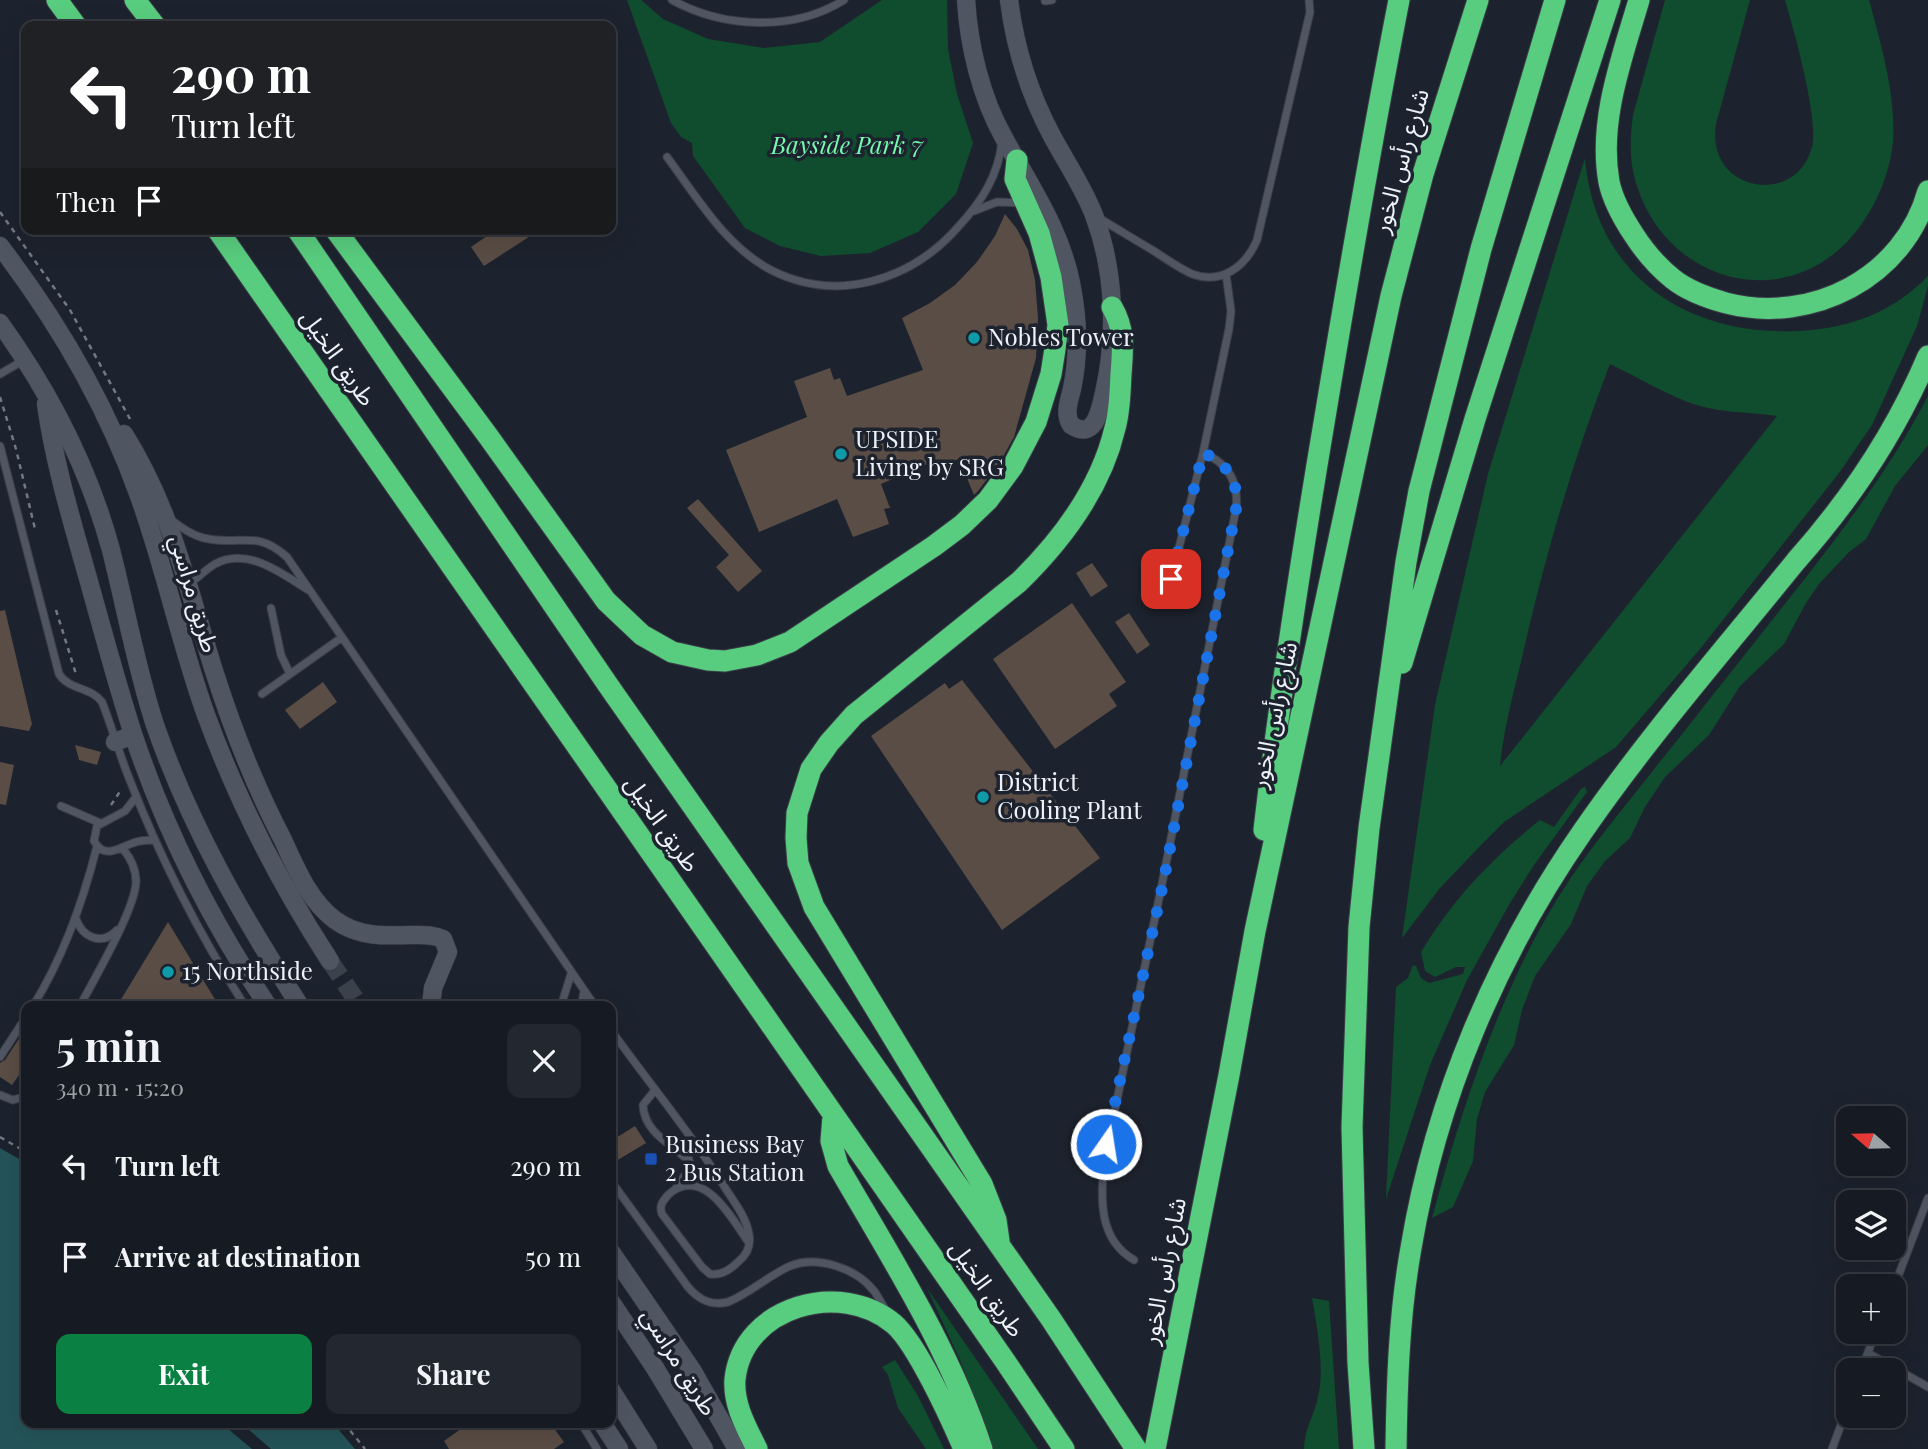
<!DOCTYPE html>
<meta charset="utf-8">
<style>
:root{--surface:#161a22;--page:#23272f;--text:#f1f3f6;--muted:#9ea1a5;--line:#353840;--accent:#0b8043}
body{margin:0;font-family:"Playfair Display","Noto Sans Arabic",serif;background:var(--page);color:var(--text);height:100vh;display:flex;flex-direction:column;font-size:26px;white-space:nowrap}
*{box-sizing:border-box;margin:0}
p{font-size:23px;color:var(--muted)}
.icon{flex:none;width:38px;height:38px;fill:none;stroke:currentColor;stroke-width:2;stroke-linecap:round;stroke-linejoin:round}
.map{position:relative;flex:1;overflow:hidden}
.details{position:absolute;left:21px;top:1001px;width:595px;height:427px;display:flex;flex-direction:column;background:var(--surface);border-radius:14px;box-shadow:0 7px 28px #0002,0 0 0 2px var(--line)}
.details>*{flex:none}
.top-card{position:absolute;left:21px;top:21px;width:595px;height:214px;border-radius:14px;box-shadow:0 7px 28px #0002,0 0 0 2px var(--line);background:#202124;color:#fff;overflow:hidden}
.needle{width:46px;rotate:290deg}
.fabs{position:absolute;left:1836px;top:1106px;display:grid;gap:14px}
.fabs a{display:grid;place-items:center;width:70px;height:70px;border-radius:14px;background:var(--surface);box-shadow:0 7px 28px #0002,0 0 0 2px var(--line);font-size:35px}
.pin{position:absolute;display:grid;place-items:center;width:60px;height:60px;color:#fff;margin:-30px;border-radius:14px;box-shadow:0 4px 10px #0006}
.me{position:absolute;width:77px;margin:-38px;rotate:13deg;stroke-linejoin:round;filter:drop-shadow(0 0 5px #0008)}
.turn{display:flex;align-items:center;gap:24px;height:147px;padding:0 35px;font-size:32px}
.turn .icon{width:91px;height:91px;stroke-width:2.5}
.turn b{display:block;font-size:49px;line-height:60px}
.then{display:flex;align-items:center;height:66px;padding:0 35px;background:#0003;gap:14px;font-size:26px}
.round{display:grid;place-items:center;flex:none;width:74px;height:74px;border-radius:14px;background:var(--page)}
.overview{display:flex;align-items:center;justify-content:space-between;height:119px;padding:0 35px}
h1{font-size:42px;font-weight:700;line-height:52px}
.primary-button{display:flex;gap:14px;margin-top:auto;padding:14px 35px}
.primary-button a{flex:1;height:80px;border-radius:14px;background:var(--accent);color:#fff;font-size:28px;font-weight:700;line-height:80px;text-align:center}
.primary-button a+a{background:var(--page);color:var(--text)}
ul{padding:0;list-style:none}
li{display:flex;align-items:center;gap:21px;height:91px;padding:0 35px}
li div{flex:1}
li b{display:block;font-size:26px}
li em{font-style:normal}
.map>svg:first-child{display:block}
.green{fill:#104d2e;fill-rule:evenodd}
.water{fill:#245459}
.pier{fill:#1d232e}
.building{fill:#5a4d45}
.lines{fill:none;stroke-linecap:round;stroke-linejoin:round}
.tertiary-tunnel{stroke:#3c424c;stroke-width:18;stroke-dasharray:18 9;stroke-linecap:butt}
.service-casing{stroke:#3a3e48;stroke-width:9}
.tertiary-casing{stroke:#3a3e48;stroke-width:19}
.motorway-casing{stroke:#3a3e48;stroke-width:23}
.path{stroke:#737982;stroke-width:2.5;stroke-dasharray:5 5;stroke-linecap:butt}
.service{stroke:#4f5662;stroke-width:7}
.tertiary{stroke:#4f5662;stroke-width:18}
.motorway{stroke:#59cd7f;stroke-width:21}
.route{stroke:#1a73e8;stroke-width:12;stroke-dasharray:0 21.6}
.culture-dot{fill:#0f9aa8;stroke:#1d232e;stroke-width:2.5}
.transit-dot{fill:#1a4fb4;stroke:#1d232e;stroke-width:2.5}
.labels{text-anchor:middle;stroke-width:7;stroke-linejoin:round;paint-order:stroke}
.park-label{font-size:24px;font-style:italic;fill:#73faae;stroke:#1d232e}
.street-label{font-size:24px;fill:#edf1f8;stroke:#1d232e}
.poi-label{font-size:24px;fill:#edf1f8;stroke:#1d232e;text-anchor:start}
</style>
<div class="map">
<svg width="1928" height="1449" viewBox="0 0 1928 1449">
<rect width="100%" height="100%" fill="#1d232e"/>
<path class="green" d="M627,0H641L663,19L708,39L764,48L820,42L882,0H947L948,49L957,94L973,143L956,194L918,232L870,253L821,256L780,246L745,228L693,156L692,143L681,137L671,123Z
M1665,0H1750L1716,124C1705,192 1796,208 1812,147C1819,120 1794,30 1785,0H1869C1881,44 1896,95 1893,142C1890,172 1878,201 1861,225C1795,317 1668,288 1636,183C1629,161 1630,138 1633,115Z
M1585,158C1595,275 1686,337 1800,331C1850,328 1892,313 1928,276V286L1917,326L1872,425L1839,473L1700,649L1616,747L1504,822L1482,844L1440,888L1402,938L1435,705L1488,474ZM1610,364C1640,378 1667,396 1700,406C1726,413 1752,412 1777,416L1500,766C1504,724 1517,681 1526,640C1548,546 1575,454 1610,364Z
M1928,396V445L1895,486L1866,539L1849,552L1819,584L1806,603L1784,644L1740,686L1709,735L1665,777L1645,807L1630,838L1605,861L1587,886L1571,924L1535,976L1522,1010L1514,1045L1485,1092L1477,1119L1473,1161L1453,1207L1432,1218C1463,1103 1505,975 1572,876C1599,837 1630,800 1659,763C1709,700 1758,638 1807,576C1852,518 1895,460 1928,396Z
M1585,787L1587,792L1534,865L1510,903L1467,980L1430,1065L1386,1199L1396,987L1408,978L1413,965L1416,966L1421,978L1429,983L1463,974L1465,967H1456L1435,977L1425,971L1421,952C1452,900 1492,858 1540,820L1554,827L1581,789Z
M927,1288L1038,1449H993L960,1360Z
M1312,1298L1329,1301L1339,1449H1304C1305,1426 1314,1417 1318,1397C1325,1369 1317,1326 1312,1298Z
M895,1360L918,1396L944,1449H926L898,1408L888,1375L882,1367Z"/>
<path class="water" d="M0,1148L26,1163V1423H333L355,1449H0Z"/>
<path class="pier" d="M221,1423H241L271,1449H252Z"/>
<path class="building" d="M1005,214L1017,229L1028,250L1035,280L1038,318L1036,358L1014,437L1000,462L978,491L974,495L959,459L942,465L939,459L881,484L890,508L884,509L889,524L853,537L837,499L759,532L726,450L807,417L794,381L830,368L834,380L840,378L847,396L923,370L902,318L930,303L955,285L977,262L995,236Z
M497,229H541L484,266L471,247Z
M698,499L762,571L738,592L716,567L729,555L687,508Z
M1092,563L1108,586L1091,597L1076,573Z
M1072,603L1126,682L1109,694L1117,706L1055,749L993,659Z
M5,610L32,724L29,731L0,726V611Z
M1129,613L1150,645L1137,654L1115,622Z
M962,680L1100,858L1002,930L871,736L945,683L949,689Z
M323,682L337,702L300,729L285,710Z
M75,745L101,752L97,765L79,760Z
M0,762L14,765L6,805L0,804Z
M168,922L219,1006H117Z
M26,1028V1065L12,1085L0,1077V1063L5,1060Z
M635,1126L646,1143L616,1161L611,1153V1141Z
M469,1423H550L564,1442L554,1449H449L444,1441Z"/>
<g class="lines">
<path class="tertiary-tunnel" d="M330,961L360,1006"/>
<defs>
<path id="service" d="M672,0C723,28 793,32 844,0
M1045,1L1052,0
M667,157C697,197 725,246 771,270C838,304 912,280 959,226C982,201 998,176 1002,142
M974,211L997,202L1023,203
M1097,217C1116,228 1135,240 1154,251C1166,259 1179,268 1192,274C1222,285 1246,266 1257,240L1310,12L1309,0
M0,374L24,360
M0,446L59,674C70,691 90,686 102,702C112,727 119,753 129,778C160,858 199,934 245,1006
M170,519C182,528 194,537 209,539C243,545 256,530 287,557L595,1006
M1171,579L1203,453L1229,329L1231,311L1226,274
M189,585C197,578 205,570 215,564C248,546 282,574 310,591
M271,608L281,655L290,674
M262,694L341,638
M136,797L125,811L97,826L94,841C105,860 118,848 133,843C140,840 148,840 155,840
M61,806L100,823
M76,919C83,938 102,946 117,930
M33,1006C64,956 83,902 97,846
M80,1006C94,979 135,910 136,882C136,869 131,858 122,848
M561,1006L571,974
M581,1006L584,992
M611,1030C648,1082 690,1132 724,1186C733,1201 746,1216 749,1234C751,1245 747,1255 738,1262C730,1270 721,1276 710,1274L702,1267L662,1214C659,1206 662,1202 668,1195C703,1163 732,1219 749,1243
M0,1057L26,1017
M655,1090L643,1105C644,1133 673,1145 690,1162
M0,1095L13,1100L26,1096
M611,1181L688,1287C699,1300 711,1306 728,1302C750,1293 768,1276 790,1266C817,1255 856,1268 874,1291C878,1296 881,1303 885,1309
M676,1188L689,1169L688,1135
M1134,1260C1098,1239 1101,1199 1104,1162L1162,884L1236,509C1239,482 1228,463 1203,453
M1894,1287L1928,1198
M1868,1353L1928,1387
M1861,1370L1876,1332
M581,1423L597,1449
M1832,1449L1848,1406"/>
<path id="tertiary" d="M966,0C969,47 981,97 1004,138C1030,186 1060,228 1071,283C1078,317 1079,355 1072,389C1069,401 1064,414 1071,425C1095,441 1100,410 1104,393C1117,336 1115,271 1094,215C1083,187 1066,162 1052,136C1029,93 1015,48 1009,0
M0,246C58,322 107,406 139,496C165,568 180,643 206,715C238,802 280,884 330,961
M0,323C49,391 89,469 111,550C126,609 136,667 155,725C190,826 242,916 300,1006
M46,404C55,468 74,528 91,589C105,639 118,688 134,737C166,832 212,923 268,1006
M124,434C173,512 188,591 216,677C234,733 256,788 283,840C296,868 309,901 335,920C358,937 384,936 411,935C422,935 433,934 443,939L448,952L433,988L431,1006
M115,742L133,735
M611,1252L692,1370L737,1449
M611,1302L655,1368L704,1449
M611,1390L648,1449
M602,1423L619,1449"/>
<path id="motorway" d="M57,0L76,26
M135,0L155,26
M1639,0C1622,58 1598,121 1609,182C1613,201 1624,220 1634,235C1645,252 1658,267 1673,279C1688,291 1708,298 1726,303C1811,325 1904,278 1928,191
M217,229L1005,1361L1064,1449
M297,229L608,685L1051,1319L1136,1449
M335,229L488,436L606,601L642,635L672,652L708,660L725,661L757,655L790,642L934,546L962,525L988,500L1013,466L1036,422L1051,374L1055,349L1058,325L1051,277L1039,233L1015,179L1017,160
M1402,663L1475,419L1610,0
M1264,830C1280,692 1302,554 1325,417C1348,278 1372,138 1399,0
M833,1116L831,1141L838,1166C891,1258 949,1347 982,1449
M999,1241L996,1220L982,1184L814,907L798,863L796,838L797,813L811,769L829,743L854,715L1019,582C1062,540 1101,488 1115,428C1120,411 1120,392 1121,374C1123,349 1125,329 1112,307
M757,1449C746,1427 733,1404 735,1379C743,1306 841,1279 894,1324C917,1344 951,1419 964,1449
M1155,1449L1229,1075L1255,931L1391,296L1423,174L1478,0
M1364,1449L1358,1363L1352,1127L1359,927L1369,828L1406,562L1419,491L1481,249L1555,0
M1396,1449C1397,1382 1399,1315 1411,1248C1436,1098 1496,956 1583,831C1648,737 1724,650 1796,561C1851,499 1896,432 1928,356"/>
</defs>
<use href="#service" class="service-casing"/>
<use href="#tertiary" class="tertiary-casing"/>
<use href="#motorway" class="motorway-casing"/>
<path class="path" d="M0,212L70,310L130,419
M0,397L16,449L35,529
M56,610L76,674
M111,805L121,790
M518,1006L522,1004L543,1006
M0,1137L26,1152
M344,1423L365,1449"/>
<use href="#service" class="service"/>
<use href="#tertiary" class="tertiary"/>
<use href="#motorway" class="motorway"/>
</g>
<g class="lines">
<path class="route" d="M1106,1144L1163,884L1236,509C1239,482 1228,463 1203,453L1171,579"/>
</g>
<g class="culture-dot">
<circle cx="974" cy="338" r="7"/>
<circle cx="841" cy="454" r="7"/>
<circle cx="983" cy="797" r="7"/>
<circle cx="168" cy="972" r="7"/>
</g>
<rect class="transit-dot" x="644" y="1152" width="14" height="14" rx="3.5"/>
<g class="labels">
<g class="park-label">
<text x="847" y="154">Bayside Park 7</text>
</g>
<g class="street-label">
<text transform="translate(1401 161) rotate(-74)" y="8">شارع رأس الخور</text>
<text transform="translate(338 358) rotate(55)" y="8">طريق الخيل</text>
<text transform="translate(194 594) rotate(74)" y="8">طريق مراسي</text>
<text transform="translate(1274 715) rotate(-78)" y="8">شارع رأس الخور</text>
<text transform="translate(662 824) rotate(55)" y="8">طريق الخيل</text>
<text transform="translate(1164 1271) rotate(-79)" y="8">شارع رأس الخور</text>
<text transform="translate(987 1289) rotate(55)" y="8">طريق الخيل</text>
<text transform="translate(679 1362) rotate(58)" y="8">طريق مراسي</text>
</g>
<g class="poi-label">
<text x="988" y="346">Nobles Tower</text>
<text x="855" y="448">UPSIDE<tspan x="855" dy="28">Living by SRG</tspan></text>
<text x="997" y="791">District<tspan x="997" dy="28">Cooling Plant</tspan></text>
<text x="182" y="980">15 Northside</text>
<text x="665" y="1153">Business Bay<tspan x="665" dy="28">2 Bus Station</tspan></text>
</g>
</g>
</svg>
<div class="fabs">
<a><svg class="needle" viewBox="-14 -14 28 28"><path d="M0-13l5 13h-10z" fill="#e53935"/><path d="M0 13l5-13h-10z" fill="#9ea1a5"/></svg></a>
<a><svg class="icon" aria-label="layers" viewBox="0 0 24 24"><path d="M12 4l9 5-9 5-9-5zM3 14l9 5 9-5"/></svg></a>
<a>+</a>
<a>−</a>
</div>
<div class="pin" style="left:1171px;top:579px;background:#d93025"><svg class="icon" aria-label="arrive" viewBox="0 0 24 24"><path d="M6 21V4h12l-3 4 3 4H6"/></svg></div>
<svg class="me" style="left:1106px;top:1144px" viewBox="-20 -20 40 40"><circle r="17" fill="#1a73e8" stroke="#fff" stroke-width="3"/><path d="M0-11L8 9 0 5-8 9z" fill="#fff"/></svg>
<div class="top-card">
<div class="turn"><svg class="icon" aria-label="left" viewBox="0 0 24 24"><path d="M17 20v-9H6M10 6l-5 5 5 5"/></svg><div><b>290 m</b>Turn left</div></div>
<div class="then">Then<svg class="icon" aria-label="arrive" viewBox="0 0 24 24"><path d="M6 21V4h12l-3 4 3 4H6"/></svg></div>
</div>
<section class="details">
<div class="overview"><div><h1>5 min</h1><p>340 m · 15:20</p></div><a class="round"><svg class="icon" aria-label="close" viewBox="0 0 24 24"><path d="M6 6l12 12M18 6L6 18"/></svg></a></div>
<ul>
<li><svg class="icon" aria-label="left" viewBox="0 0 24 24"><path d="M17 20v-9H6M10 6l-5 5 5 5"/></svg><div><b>Turn left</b></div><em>290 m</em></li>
<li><svg class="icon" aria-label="arrive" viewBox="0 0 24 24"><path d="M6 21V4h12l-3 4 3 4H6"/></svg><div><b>Arrive at destination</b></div><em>50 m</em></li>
</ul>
<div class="primary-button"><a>Exit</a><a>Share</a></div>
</section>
</div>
